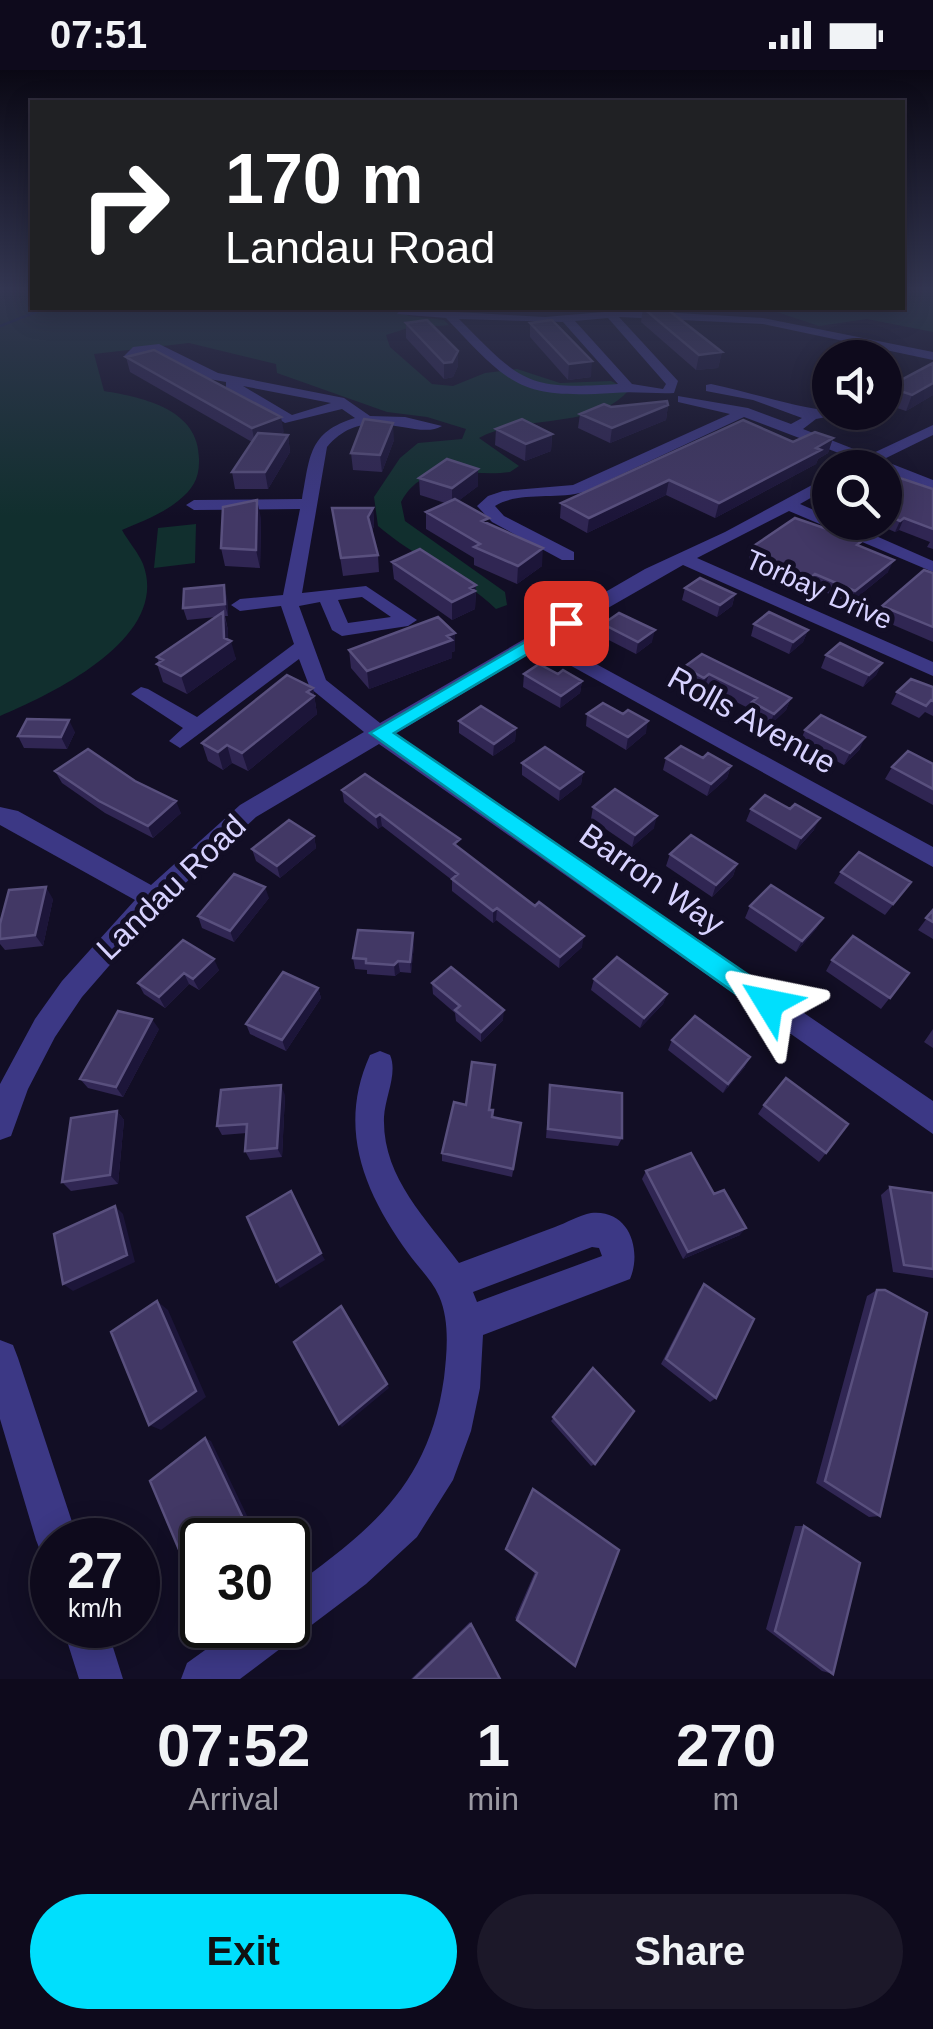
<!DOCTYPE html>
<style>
:root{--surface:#0e0a1c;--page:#1c1829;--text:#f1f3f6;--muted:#9b9aa3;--line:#2e2b3b;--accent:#00dffd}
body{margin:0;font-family:Arial,sans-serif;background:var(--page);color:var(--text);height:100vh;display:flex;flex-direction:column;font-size:38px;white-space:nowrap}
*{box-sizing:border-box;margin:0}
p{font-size:32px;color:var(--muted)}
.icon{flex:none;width:55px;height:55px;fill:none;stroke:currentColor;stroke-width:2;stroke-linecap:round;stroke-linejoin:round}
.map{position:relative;height:1609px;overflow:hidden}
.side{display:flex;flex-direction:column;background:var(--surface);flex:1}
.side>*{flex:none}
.top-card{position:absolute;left:30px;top:30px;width:875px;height:210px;border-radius:0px;box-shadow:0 5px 25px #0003,0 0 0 2px var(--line);background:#202124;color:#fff;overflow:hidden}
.buttons{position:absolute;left:812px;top:270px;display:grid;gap:20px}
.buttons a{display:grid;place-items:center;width:90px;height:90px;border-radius:50%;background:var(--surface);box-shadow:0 5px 25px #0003,0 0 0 2px var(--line);font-size:50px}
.speed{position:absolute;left:30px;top:1448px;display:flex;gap:20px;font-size:50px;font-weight:700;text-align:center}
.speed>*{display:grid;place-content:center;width:130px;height:130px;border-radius:50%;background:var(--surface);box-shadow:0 5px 25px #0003,0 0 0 2px var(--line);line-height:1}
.speed small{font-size:25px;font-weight:400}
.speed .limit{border:5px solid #111;border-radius:15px;background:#fff;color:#111}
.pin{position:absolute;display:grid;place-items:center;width:85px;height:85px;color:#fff;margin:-42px;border-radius:20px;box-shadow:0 5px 15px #0006}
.me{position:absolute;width:110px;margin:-55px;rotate:305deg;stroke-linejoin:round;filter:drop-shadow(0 0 8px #0008)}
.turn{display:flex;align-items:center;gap:35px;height:210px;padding:0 30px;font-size:45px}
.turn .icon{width:130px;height:130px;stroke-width:2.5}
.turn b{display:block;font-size:70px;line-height:85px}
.eta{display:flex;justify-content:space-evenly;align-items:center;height:170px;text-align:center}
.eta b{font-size:60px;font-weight:700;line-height:70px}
.action{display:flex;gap:20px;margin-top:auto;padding:20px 30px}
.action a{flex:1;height:115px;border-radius:60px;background:var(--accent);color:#111;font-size:40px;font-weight:700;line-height:115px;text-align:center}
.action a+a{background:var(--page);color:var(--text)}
.status{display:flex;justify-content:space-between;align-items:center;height:70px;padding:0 50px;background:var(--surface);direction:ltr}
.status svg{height:28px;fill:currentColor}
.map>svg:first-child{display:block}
.green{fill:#112f2e}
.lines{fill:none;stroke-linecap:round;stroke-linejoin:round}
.stream{stroke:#0b2047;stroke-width:2.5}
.minor{fill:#3c3885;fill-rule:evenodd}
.wall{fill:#302653}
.shaded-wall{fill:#1c1539}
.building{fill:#423865;stroke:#59507e;stroke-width:2.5}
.route{fill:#00dffd;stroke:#0091a4;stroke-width:2.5}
.labels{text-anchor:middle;stroke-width:10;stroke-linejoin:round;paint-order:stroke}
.far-street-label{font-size:28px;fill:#d7d2ff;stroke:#120e25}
.street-label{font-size:32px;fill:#d7d2ff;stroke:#120e25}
</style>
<div class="status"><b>07:51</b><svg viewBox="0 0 49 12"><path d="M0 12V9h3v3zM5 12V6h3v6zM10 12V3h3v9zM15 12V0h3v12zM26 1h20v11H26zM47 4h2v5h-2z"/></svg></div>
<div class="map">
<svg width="933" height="1609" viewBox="0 0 933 1609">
<rect width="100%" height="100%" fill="#120e25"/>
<path class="green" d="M0,220H32V238H390L409,246L444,250L449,255L408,258L386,265L390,277L432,314L453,316L485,303L517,299L560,313L611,311L629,320C593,361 525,343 479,368L519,396L510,402C467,408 425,387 401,432L405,451L505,522L507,535L496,539C461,505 415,488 378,456L374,427L400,388L418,373L462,369L466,359L427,347L387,342L277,303L276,294L189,273L94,284L104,321C146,328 201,340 199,392C199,409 192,420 178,431C162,444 141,452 122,460C128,471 138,482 143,494C171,568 52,624 0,646Z
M903,220H933V262L867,249L819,256L777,242L776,238H902Z
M196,454L195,493L154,498L158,458Z"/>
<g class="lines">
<path class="stream" d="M0,256L46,238"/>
<path class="minor" d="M401,239L545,247L627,240L763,248L933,282V290L763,254L619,247L678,311L674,323C655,324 634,321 613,323C518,329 510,315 446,248L397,244ZM608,248L666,314L663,319L632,314L575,251ZM459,249L563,252L618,314C527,320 522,313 459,249Z
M159,274L218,303L344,328L370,346L405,347L442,356C416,372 366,330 327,377L302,523L366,516L417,550L408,556L342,566L332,560L320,532L299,536L326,610L380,653L645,499L725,462L825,408L830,406V417L800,434L830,447V452H844L933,491V502L789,441L697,488L933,592V606L683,495L552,570L933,777V797L539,578L395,664L933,1031V1064L379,674L256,747L162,835L82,927L55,967L28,1019L11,1066L0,1070V1014L35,949L62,911L135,830L0,755V737L18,741L151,815L240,735L364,662L310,618L299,589L180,678L169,671L183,658L131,624L141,617L148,619L197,647L294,574L281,536L240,541L231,535L240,529L283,525L300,439L194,440L186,435L194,430L302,429C310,387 308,362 355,348L342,339L285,353L226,317V312L209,309L168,287L143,295L124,286L133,277ZM156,282L151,287L138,286ZM243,316L331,333L292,345ZM362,527L391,547L348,553L338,530Z
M711,314C759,324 806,342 851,342L816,349L803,359L869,385L933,355V365L882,390L933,410V420L885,401V398H854L857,390L744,347L584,422C556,430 518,421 495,436L504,446L574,482V490H562L492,452L477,436L488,426L503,421L573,415L730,344L678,332V326L748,338L791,354L802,348L753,330L706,321V315Z
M380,981L390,985C398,1003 385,1027 384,1047C382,1107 426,1148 459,1193C491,1181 523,1169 555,1157C566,1153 580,1145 591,1143C630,1139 642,1181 630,1209L483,1265L480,1318L471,1361L453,1410L417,1467L366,1514L240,1609H181L187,1593L240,1555H288V1520C370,1461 429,1415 444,1308C447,1282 450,1251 439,1226C432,1210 418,1197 408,1183C364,1122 337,1058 370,985ZM592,1177L599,1178L602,1186L477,1232L473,1222Z
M0,1270L13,1275L18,1288L78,1470H52V1489L42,1485L36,1470L0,1349Z
M62,1555H106L123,1609H79Z"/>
</g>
<path class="wall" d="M643,238L722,282L718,298L696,300L641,252Z
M406,253L458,281V296L453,307L444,309L406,268Z
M530,253L591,307L568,310L530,267Z
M126,287L284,362L278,365H288L290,382L268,419H235L232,402L252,372L130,302Z
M933,293V325L906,341L885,334V326L888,317Z
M668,335L666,350L610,373L578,358L580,344L611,337Z
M496,359L552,364L551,381L525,391L495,375Z
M833,368L828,383L818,389L816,394L715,448L666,425L587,463L560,448L561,433L793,372Z
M394,370L382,402L353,400L351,383Z
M885,403L933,419V479L927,477L930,472L899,460L895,462L872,452H885Z
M419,408L478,416L458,431L542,496L517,514L474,495V488L426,459V442L445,433L420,425Z
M373,438L374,456L372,461L378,485L379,502L343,506L335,455Z
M261,448L260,498L225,496L221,478Z
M860,476L888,502L850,533L811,516L805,521L754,498L756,492L749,489L752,477Z
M392,492L476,515L475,539L452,550L394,509Z
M933,503V572L877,548L882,536Z
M685,518L735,524L732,536L717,547L682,530Z
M227,527L228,546H225L228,560V570L236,589L187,624L163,612L157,594L159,593L157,587L216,547L187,550L183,538Z
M603,554L652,572L636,584L601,566Z
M754,554L808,560L803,572L789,584L751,566Z
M349,580L455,581L452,582V588L369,619L351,598Z
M826,585L882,593L876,605L863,617L821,598Z
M684,597L791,628L786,640L769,656L748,645L750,639L705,616L701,620L681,610Z
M524,604L582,611L580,623L560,638L523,617Z
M933,617V646L925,642L919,648L891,634L897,622Z
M313,618L317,644L248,701L232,693L223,700L208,691L202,673Z
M587,644H623L646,663L626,680L586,656Z
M459,651L516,658L515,671L493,686L459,663Z
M805,660L860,679L844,695L800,672Z
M75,662L67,679L24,678L18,666Z
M666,688H703L731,696L727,708L707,726L663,700Z
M522,693L583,702L581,714L559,731L522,705Z
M933,694V735L885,709L892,697Z
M55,701L181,743L153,768L105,743L62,713Z
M342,720L460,779L582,877L559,898L496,850L493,853L452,821V810L382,756L378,759L344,732Z
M593,737L654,758L632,777L591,749Z
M751,739L814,760L796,780L746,751Z
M314,766L316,778L280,808L256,791L252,779Z
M670,784L737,794L733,806L712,827L666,796Z
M841,802L911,812L885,845L834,813Z
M269,828L234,872L202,858L198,846Z
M53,829L43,876L5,880L0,874V854Z
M750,836L823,848L816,859L796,882L745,848Z
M933,840V869L918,860Z
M183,870L219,900L199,920L189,914L165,938L144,924L138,913Z
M414,875L411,903L400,902L395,906L367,904V900L355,899L353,888Z
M832,890L909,903L881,939L826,901Z
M594,909L667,924L663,934L640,958L591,920Z
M432,913L503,950L481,972L456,951L455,943L433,924Z
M318,918L321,928L286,981L250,964L246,954Z
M159,959L123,1027L88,1018L80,1009Z
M933,959V978L924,972Z
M672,970L745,997L723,1023L668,980Z
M550,1015L622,1068L618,1076L546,1068Z
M285,1025L282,1087L250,1090L245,1081L247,1063L222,1065L217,1056Z
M764,1035L826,1083L819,1092L758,1044Z
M490,1040L492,1047L521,1053L512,1107L442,1091V1083Z
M117,1041L124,1050L118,1114L71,1121L62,1112Z
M646,1101L740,1165L683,1189L642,1109Z
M890,1117L933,1123V1208L893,1202L881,1125Z
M704,1214L716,1328L710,1332L661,1294L699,1220Z
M877,1220L880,1446L869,1447L816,1413L867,1226Z
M593,1298L595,1394L591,1396L551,1351Z
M533,1419L619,1480L517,1550L515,1548L535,1502L505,1479Z
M795,1456H804L833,1604L822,1601L766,1559Z
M470,1552L501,1609H411Z"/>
<path class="shaded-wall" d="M458,281V296L453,307L444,309V293Z
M722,282L718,298L696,300L699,285Z
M592,291L591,307L568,310L569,294Z
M933,313V325L906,341L912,325Z
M668,335L666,350L610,373L612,358Z
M281,347L284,362L255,374L252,358Z
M393,353L394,370L382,402L380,385Z
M552,364L551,381L525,391L526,374Z
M288,365L290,382L268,419L265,402Z
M833,368L828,383L818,389L816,394L715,448L719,433Z
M478,399V416L452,436V418Z
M669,410L666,425L587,463L589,448Z
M257,430L261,448L260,498L256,480Z
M373,438L374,456L370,464L368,447Z
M904,448L899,460L895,462L900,451Z
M543,478L542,496L517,514L518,496Z
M894,490L888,502L850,533L855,521Z
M815,504L811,516L805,521L809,509Z
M224,515L227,527L228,546L225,534Z
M476,515L475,539L452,550V532Z
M735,524L732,536L717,547L720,535Z
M223,542L228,560V573L231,571L236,589L187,624L181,606L224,568Z
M655,560L652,572L636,584L638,572Z
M808,560L803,572L789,584L793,572Z
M455,563V581L452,582V588L369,619L367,601Z
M882,593L876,605L863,617L869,605Z
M709,604L705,616L701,620L704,608Z
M582,611L580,623L560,638L561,626Z
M313,618L317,644L248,701L242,683Z
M791,628L786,640L769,656L774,644Z
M69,650L75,662L67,679L61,667Z
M648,651L646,663L626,680L628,667Z
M516,658L515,671L493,686L494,674Z
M865,667L860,679L844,695L850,683Z
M227,675L232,693L223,700L218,682Z
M731,696L727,708L707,726L711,714Z
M583,702L581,714L559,731L560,719Z
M176,731L181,743L153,768L148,756Z
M380,744L382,756L378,759L376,747Z
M657,746L654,758L632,777L635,765Z
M820,748L814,760L796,780L801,768Z
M314,766L316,778L280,808L277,796Z
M737,794L733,806L712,827L716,815Z
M46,817L53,829L43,876L35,865Z
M265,817L269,828L234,872L230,861Z
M497,838L496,850L493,853V841Z
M823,848L816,859L796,882L802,871Z
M413,863L414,875L411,903L410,892Z
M584,866L582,877L559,898L560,887Z
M214,889L219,900L199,920L193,909Z
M398,891L400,902L395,906L394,895Z
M184,903L189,914L165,938L159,927Z
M318,918L321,928L286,981L282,970Z
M667,924L663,934L640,958L644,948Z
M504,940L503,950L481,972V962Z
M152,949L159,959L123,1027L116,1017Z
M750,987L745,997L723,1023L728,1014Z
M281,1015L285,1025L282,1087L277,1078Z
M117,1041L124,1050L118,1114L110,1105Z
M115,1136L123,1144L135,1192L73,1221L63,1214Z
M746,1158L740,1165L683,1189L688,1182Z
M321,1183L325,1190L280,1218L276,1212Z
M157,1231L168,1240L206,1327L161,1360L149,1355Z
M387,1314L389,1318L342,1357L339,1354Z
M205,1368L211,1371L254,1460L242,1470H235Z
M202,1498V1504L199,1507L191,1508Z"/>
<path class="building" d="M643,238L667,239L722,282L699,285Z
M427,250L458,281L452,292L444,293L406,253Z
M552,250L592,291L569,294L530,253Z
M154,280L281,347L252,358L126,287Z
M933,293V313L912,325L888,317Z
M667,331L668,335L612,358L580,344L604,334L611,337Z
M364,349L393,353L380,385L351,383Z
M522,349L552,364L526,374L496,359Z
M743,350L793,372L815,362L833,368L816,378L821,380L719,433L669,410L589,448L561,433Z
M258,363L288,365L265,402H232Z
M447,389L478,399L452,418L419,408Z
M885,403L933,419V459L904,448L900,451L885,444Z
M455,429L489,448L482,451L543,478L518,496L474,477L480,474L426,442Z
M257,430L256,480L221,478L223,437Z
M332,438H373L368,447L378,485L341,488Z
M795,448L862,471L857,475L894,490L855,521L815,504L809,509L757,486L763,482L752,477Z
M420,479L476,515L470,518L475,521L452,532L392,492Z
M924,500L933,503V557L882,536Z
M700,508L735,524L720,535L685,518Z
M224,515L225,534L183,538L184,519Z
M223,542L224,568L231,571L181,606L157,594L163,590L157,587Z
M769,542L808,560L793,572L754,554Z
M619,543L655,560L638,572L603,554Z
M438,547L455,563L447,566L452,570L367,601L349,580Z
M840,573L882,593L869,605L826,585Z
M702,584L791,628L774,644L752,632L757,628L709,604L704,608L684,597Z
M539,594L558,604L563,600L582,611L561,626L524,604Z
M287,605L313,618L307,622L314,626L242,683L227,675L218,682L202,673Z
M911,609L933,617V631L931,630L926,636L897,622Z
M603,633L623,644L628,640L648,651L628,667L587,644Z
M481,636L516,658L494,674L459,651Z
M821,645L865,667L850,683L805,660Z
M27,649L69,650L61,667L18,666Z
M681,676L703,688L708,683L731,696L711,714L666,688Z
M545,677L583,702L560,719L522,693Z
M88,679L135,711L176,731L148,756L99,731L55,701Z
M908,681L933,694V719L892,697Z
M365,704L460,769L454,774L535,836L539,832L584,866L560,887L497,838L493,841L452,809L458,804L380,744L376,747L342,720Z
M615,719L657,746L635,765L593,737Z
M765,725L790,739L795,734L820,748L801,768L751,739Z
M289,750L314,766L277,796L252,779Z
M691,765L737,794L716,815L670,784Z
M859,782L911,812L893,834L841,802Z
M234,804L265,817L230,861L198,846Z
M771,815L823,848L802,871L750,836Z
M46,817L35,865L0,869V854L9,820Z
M933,840V852L926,848Z
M358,860L413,863L410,892L398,891L394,895L366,893V889L353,888Z
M853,866L909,903L890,928L832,890Z
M183,870L214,889L193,909L184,903L159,927L138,913Z
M617,887L667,924L644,948L594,909Z
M451,897L504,940L481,962L455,940L460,936L432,913Z
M283,902L318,918L282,970L246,954Z
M118,941L152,949L116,1017L80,1009Z
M695,946L750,987L728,1014L672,970Z
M472,992L495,995L489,1040H493L492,1047L521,1053L513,1099L442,1083L454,1032L466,1035Z
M786,1008L848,1054L826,1083L764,1035Z
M281,1015L277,1078L245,1081L247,1054L217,1056L221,1020Z
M550,1015L622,1023V1068L548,1059Z
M117,1041L110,1105L62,1112L71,1048Z
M691,1083L714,1124L724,1120L746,1158L688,1182L646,1101Z
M890,1117L933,1123V1199L904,1195Z
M291,1121L321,1183L276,1212L247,1147Z
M115,1136L127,1185L63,1214L54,1164Z
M704,1214L754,1249L716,1328L666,1289Z
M877,1220H885L927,1243L880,1446L825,1411Z
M157,1231L196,1321L149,1355L111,1262Z
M341,1236L387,1314L339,1354L294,1272Z
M593,1298L634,1341L595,1394L553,1347Z
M205,1368L248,1459L235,1470H202V1498L191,1508L150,1411Z
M533,1419L619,1480L575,1596L517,1550L537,1503L506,1479Z
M804,1456L860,1493L833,1604L775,1561Z
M471,1554L500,1609H414Z"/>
<linearGradient id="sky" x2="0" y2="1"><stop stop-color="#0a0814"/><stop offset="0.49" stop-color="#333651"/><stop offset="1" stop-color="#333651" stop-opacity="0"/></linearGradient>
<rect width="933" height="446" fill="url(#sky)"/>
<path class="route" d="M566,548L573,549V557L394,663L778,925L782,933L778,941L769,944L760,941L370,663Z"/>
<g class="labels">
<g class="far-street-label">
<text transform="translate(819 519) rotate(24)" y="10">Torbay Drive</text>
</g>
<g class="street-label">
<text transform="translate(752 650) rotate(29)" y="11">Rolls Avenue</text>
<text transform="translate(652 809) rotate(35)" y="11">Barron Way</text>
<text transform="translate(171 817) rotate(-44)" y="11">Landau Road</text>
</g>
</g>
</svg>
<div class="buttons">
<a><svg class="icon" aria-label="sound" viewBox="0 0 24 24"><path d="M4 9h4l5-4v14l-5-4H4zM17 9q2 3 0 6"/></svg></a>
<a><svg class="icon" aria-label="search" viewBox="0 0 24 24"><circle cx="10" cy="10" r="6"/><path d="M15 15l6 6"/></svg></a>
</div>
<div class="speed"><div>27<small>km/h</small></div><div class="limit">30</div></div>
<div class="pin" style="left:566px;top:553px;background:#d93025"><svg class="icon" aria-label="arrive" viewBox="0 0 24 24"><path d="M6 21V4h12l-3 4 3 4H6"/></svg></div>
<svg class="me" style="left:769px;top:933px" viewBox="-20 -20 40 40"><path d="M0-17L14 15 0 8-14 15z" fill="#00dffd" stroke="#fff" stroke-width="4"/></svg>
<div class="top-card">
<div class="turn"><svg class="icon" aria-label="right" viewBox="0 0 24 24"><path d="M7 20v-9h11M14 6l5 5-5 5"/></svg><div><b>170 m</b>Landau Road</div></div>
</div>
</div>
<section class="side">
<div class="eta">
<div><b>07:52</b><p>Arrival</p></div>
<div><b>1</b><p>min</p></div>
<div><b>270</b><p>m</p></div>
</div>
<div class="action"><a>Exit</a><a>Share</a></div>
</section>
